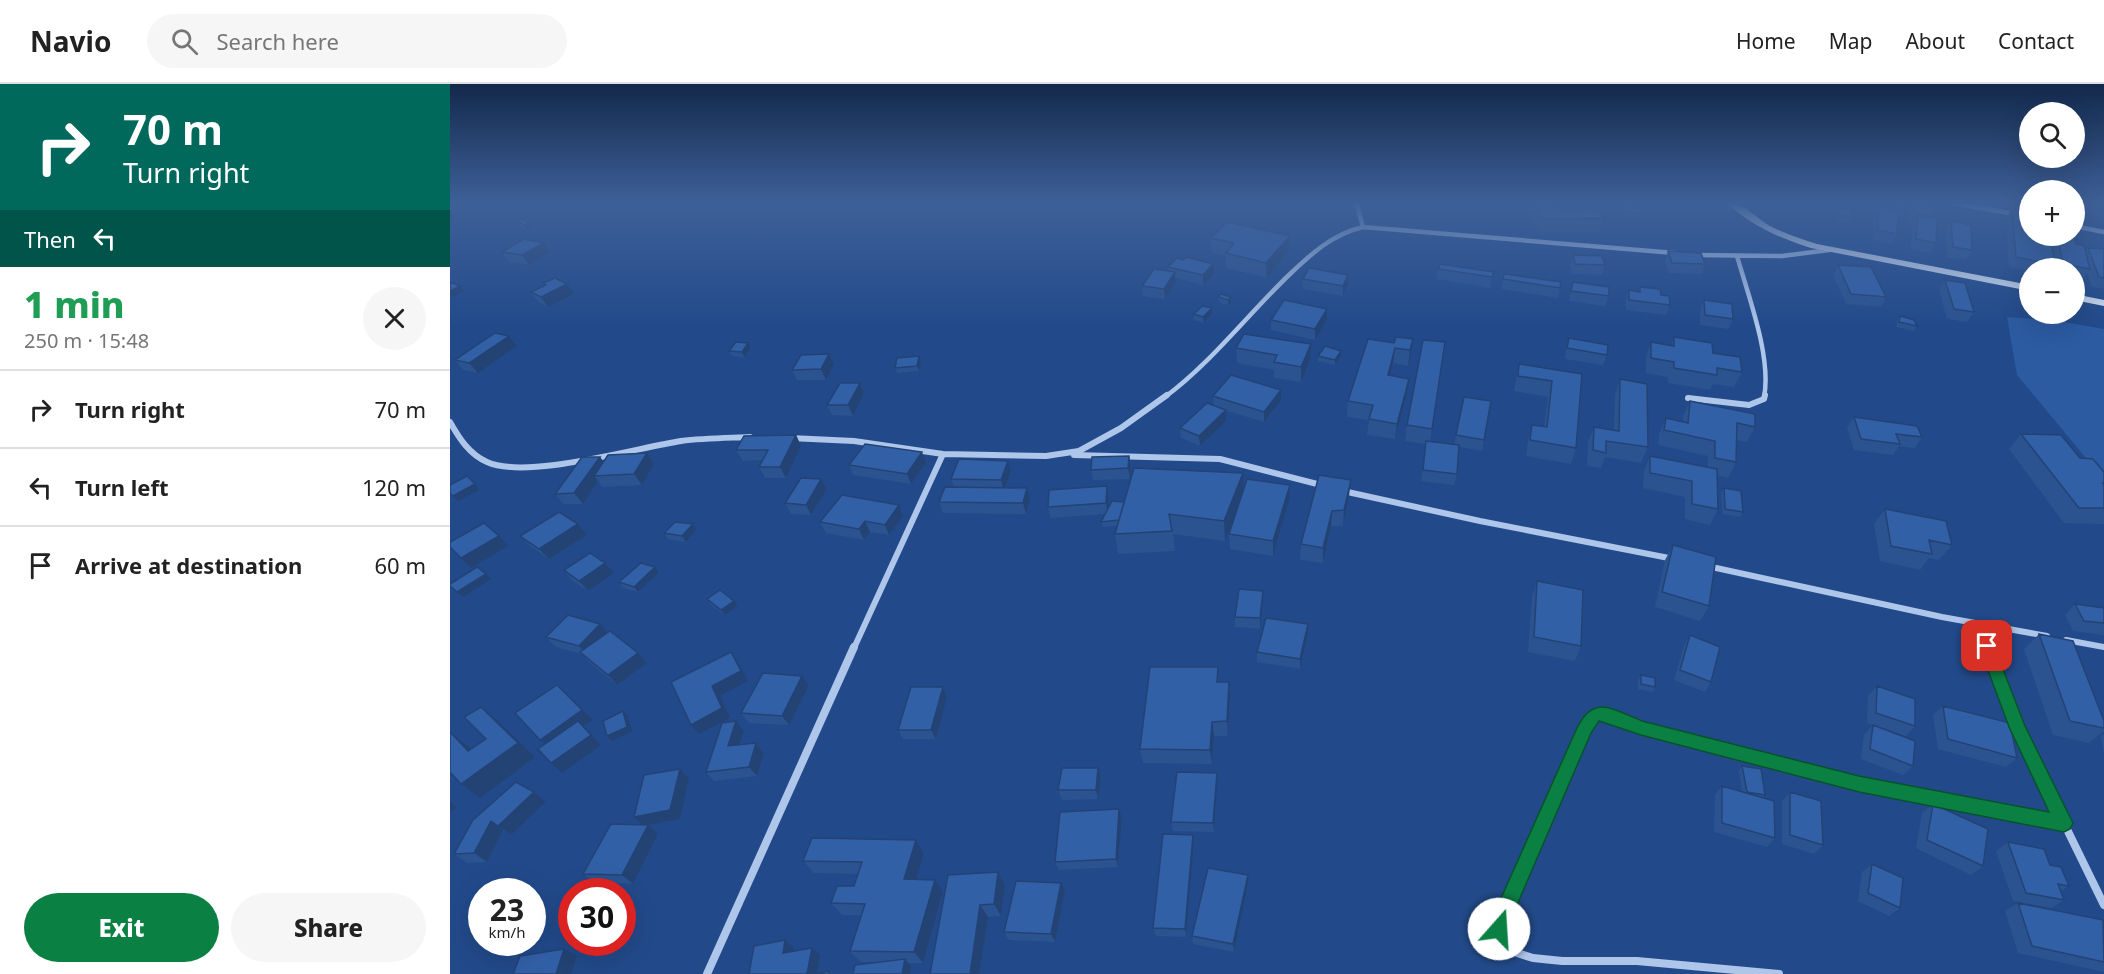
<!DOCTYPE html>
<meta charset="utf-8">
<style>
:root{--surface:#fff;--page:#f6f6f6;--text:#222;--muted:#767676;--line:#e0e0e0;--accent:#0b8043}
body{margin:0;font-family:"Noto Sans",sans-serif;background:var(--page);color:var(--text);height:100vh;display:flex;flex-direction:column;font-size:22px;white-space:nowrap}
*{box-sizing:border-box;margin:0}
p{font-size:20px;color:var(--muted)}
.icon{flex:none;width:33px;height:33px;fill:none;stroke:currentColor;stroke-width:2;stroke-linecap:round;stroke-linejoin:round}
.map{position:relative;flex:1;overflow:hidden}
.panel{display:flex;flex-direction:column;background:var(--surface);width:450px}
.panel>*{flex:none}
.guide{background:#00695c;color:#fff;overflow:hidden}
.buttons{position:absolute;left:1569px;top:18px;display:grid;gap:12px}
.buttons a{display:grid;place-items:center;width:66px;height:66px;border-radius:50%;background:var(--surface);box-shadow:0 6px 24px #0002;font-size:30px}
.speed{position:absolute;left:18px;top:794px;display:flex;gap:12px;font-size:30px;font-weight:700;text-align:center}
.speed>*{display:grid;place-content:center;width:78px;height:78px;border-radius:50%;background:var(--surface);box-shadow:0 6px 24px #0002;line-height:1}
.speed small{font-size:15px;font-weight:400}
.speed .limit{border:9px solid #d22;background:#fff;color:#111}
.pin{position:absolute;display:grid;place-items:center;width:51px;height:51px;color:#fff;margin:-26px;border-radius:12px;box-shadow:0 3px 9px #0006}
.me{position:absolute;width:66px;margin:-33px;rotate:19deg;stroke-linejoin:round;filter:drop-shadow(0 0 4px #0008)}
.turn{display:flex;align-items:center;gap:21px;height:126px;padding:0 24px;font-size:27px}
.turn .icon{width:78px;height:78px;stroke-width:2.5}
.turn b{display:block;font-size:42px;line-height:51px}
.then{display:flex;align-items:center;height:57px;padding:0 24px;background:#0003;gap:12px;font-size:22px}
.round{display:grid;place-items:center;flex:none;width:63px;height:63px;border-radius:32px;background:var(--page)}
.overview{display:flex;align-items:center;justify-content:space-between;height:102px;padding:0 24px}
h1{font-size:36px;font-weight:800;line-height:45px;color:#1e9e55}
.primary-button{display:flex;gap:12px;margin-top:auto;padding:12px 24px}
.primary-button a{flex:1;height:69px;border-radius:36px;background:var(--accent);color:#fff;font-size:24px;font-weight:800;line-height:69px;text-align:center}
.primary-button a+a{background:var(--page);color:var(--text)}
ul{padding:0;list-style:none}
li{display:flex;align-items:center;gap:18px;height:78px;padding:0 24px;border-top:2px solid var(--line)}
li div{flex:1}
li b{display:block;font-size:22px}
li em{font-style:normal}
header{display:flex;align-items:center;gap:36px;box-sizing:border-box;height:84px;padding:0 30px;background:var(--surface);border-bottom:2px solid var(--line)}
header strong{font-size:28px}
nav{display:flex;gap:33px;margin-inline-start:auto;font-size:21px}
.search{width:420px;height:54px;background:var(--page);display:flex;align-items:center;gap:15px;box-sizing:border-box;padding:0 21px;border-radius:33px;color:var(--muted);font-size:22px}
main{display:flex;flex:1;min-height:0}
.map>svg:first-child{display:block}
.green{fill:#2c5ba2}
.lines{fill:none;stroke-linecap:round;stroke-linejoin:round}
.street-far2{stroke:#aec6ea;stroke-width:4.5}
.street-far1{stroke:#aec6ea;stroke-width:6}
.street{stroke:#aec6ea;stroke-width:8}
.secondary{fill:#d9e5f8;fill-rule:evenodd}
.wall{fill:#2b5390}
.shaded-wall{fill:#234375}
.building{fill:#3260a7;stroke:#234375;stroke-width:1.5}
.route{fill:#0b8043;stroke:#07532c;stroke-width:1.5}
</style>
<header>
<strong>Navio</strong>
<div class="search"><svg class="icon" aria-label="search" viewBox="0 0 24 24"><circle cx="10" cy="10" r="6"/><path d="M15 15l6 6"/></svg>Search here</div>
<nav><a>Home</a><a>Map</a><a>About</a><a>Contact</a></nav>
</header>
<main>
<section class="panel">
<div class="guide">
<div class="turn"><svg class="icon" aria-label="right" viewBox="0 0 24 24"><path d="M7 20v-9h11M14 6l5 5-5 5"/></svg><div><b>70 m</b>Turn right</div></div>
<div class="then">Then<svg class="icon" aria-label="left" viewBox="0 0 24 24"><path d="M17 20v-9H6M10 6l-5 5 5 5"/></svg></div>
</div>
<div class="overview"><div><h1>1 min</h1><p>250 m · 15:48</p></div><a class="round"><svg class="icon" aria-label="close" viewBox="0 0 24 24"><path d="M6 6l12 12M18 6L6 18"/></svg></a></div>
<ul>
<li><svg class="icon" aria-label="right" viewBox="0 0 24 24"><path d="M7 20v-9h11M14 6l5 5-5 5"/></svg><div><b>Turn right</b></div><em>70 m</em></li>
<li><svg class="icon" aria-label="left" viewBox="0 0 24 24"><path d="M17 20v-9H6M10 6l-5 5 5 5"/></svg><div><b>Turn left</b></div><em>120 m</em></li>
<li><svg class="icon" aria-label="arrive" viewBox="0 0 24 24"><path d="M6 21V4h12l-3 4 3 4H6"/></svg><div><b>Arrive at destination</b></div><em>60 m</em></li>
</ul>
<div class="primary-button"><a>Exit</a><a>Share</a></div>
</section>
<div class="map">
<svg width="1654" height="890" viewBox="0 0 1654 890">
<rect width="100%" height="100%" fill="#224a8a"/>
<path class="green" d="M1557,233L1608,237L1654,245V396L1567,291Z"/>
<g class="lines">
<path class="street-far2" d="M906,118L913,143
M1498,118L1580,133
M1624,142L1654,148
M1245,171L1332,172L1379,166
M1287,172C1298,211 1322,274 1314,313
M715,313C760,280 799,229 840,190C862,169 883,150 913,143L1225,169"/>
<path class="street-far1" d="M1238,314L1299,321L1314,315L1315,311
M0,338C9,354 19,370 37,378C76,396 186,364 231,357C254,354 277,354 300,353
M340,354L404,357L493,370L596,372L629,367L671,344L717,311
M624,371L770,375L875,402
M893,407L1030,437L1224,475
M1257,482L1492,533L1597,552
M1529,540L1538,564
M1616,556L1654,563
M404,564L493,370"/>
<path class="street" d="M1537,563L1567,643L1654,821
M257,890L404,563
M1329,890L1187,877H1112L1083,874L1067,869L1059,862L1051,849L1050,839L1142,632L1153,629L1191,644L1409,700L1614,739"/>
<path class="secondary" d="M1276,118C1293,118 1307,135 1322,143C1336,150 1351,155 1367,160L1580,201V207L1361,164C1329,154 1300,141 1276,118Z
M1624,210L1654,216V222L1624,216Z"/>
</g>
<path class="wall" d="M803,118H820L818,121Z
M1074,118H1103L1107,126L1153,134L1149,148L1089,149Z
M1165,118L1192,128L1190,133L1174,134L1164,123Z
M1426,118H1453V126L1448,135L1447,150L1442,160L1423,156L1424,133L1426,128Z
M1458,118H1483L1482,134L1486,159L1480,169L1460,165L1463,139L1458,138Z
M1535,118H1553L1551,122Z
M1624,118L1638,126L1631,135L1624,134Z
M1643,118H1654V136L1640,132Z
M1386,124L1403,133L1401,138L1385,136L1384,129Z
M1562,125L1584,152L1594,154L1593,152H1624L1626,160L1635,168L1638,164L1654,165V205L1641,203L1637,189L1632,195L1624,194V184H1605V181L1602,184H1580V187L1559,183L1556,135Z
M66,137L80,139L83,144L77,146L69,142Z
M1501,137L1522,166L1516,176L1497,173L1495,147Z
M840,152L839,166L817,194L776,184V172L762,169L761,154Z
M1218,167L1255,180L1252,190L1219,189L1215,177Z
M52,168H100L79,181L59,178Z
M1123,171L1155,181L1152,191L1123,190L1120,181Z
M1388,181L1436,213L1431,223L1396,220L1383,191Z
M718,183L764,190L753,201L726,194V198L715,215L693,212L692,202L718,187Z
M988,185L1044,188L1040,204L986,195Z
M1054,190L1110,204L1108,214L1051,205Z
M853,195L898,201L893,212L853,205Z
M1495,196L1524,228L1517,238L1497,235L1489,206Z
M1123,198L1159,212L1155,222L1119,217Z
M93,199L117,200L124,210L98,223L88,218L81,208L95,201Z
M1190,203L1220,221L1216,231L1176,226L1175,217L1179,206L1188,208Z
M768,213H781V219L778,221L769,218Z
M1254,216L1283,235L1279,245L1250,241V226Z
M762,229L754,239L744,236V230Z
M1450,232L1467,242L1464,247L1446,243L1447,237Z
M877,235L865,256L821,246V236Z
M59,252L67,262L28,289L13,286L5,276Z
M1224,253L1263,269L1292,288L1284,303L1263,300L1260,306L1218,299V293L1196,289V273L1201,258L1221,261Z
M1119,254L1157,271L1153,281L1115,275L1116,264Z
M963,255L961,271L958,282L943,279L940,292L959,295L957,310L945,355L917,351L919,336L897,333L898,317L944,259Z
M995,258L980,358L1004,361L1014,313L1034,356L1032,367L1009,363L1007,390L1004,401L971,397L976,360L955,357L957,341Z
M301,264L294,273L282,272L279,267Z
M786,264L860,276L851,298L824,294V286L787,279Z
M891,267V272L885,281L868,277V272Z
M379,270L384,281L376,296H347L342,286Z
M471,277L469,287L447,289L445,284Z
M1069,280L1132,290L1126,364L1121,380L1076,372L1078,356L1082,341L1094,343L1098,313L1064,307Z
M1170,295L1198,363L1191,379L1155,373L1151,384L1137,382L1138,358L1144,343L1164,346L1165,311Z
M410,299L414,310L403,332L382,331L377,321Z
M763,312L831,317L814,338L774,326H776V337L750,362L731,354L730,344L764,322Z
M1240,317L1305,343L1297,358L1286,356V378L1278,394L1267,391L1268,425L1260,441L1235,435V413L1193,404L1194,387L1200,372L1258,383V372L1208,361L1209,350L1216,334L1233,338V332Z
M1404,333L1472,353L1465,364L1449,362L1443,371L1404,366L1397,344Z
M1571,350L1630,374L1654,388V440L1614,439L1559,365Z
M346,351L351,362L336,394H315L309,383L313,376L293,377L286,366Z
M197,369L204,380L192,401L152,403L148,397L133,420H114L105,410L150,373L154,378Z
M679,372L681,382L680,395L643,396L641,386Z
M476,379L461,400L403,391L399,381Z
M561,387L555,404H577L580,415L576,430L493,429L489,418L504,403L501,395Z
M793,389L794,405L839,417L823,472L780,465L779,450L784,436L775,457L723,450L725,467L668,470L665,450L667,442L653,443L651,438L655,430L601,434L598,423L657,402L659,412L658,424L674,418Z
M869,391L899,412L893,442H881L873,479L850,476L851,460Z
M1274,404L1293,428L1290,433L1273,430L1271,410Z
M377,405L361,431L341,430L335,419Z
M1435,425L1502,461L1489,476L1479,474L1470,486L1430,477L1424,440Z
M453,432L439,451L420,448L414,456L376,449L370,438Z
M128,440L137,451L99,475L80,462L70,452Z
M246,446L236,458L218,455L214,449Z
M1223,461L1259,522L1250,537L1205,523L1215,476Z
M205,483L209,489L188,508L173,504L169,498Z
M114,486L164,489L138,507L123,497Z
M1087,497L1131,562L1125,577L1078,568L1082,513Z
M257,515L288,522L275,531L261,521Z
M813,517L810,545L785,543V533Z
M1625,520L1654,539V551L1623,547L1615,531Z
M158,549L188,569L197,579L167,601L139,578L132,570L106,563L96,553Z
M858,550L850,585L807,578V568Z
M1589,550L1654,637V647L1639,659L1603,651L1574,565Z
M1240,551L1261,598L1255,608L1224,596L1234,562Z
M1191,591L1205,603L1203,608L1188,605V596Z
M769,598H779L780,613L778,652H764L762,680L693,679L690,665Z
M359,602L339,641L299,639L291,629Z
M1427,602L1465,642L1456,652L1417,639L1418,612Z
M493,603L497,613L486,655H453L448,646Z
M1493,622L1567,674L1556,683L1488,665L1483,631Z
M286,637L294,647L290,661L306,659L314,669L307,692L264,697L256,688Z
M1423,641L1463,682L1453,691L1411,675L1414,651Z
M1654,650V670L1651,652Z
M1292,682L1315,711L1313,714L1325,754L1317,763L1264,748L1265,711L1272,702L1292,708L1289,687Z
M648,684L651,693L648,715L612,716L608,706Z
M230,685L239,694L230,735L199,741L208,750L183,800L144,798L133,790L192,741Z
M767,689V698L764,748L723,747L721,738Z
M84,708L96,718L61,751L53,746L37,778L17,779L4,770Z
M1340,708L1373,761L1364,770L1332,760V717Z
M1483,720L1533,782L1521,791L1466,764L1472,729Z
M672,734L668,783L609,786L605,778Z
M743,751L744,759L736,853L706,852L703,844Z
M466,756L474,769L466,795L493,808L473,879H458L461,882L427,878H411L400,867L412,831H392L381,819L404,802L408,790L364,789L353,777Z
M1558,758L1600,781L1619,802L1611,807L1614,816L1601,824L1563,817L1546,767Z
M1422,780L1450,824L1439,832L1408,817L1412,788Z
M548,788L555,801L551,832L538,833L480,890Z
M798,791V800L784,868L743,860L742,852Z
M615,807L605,858L559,856L554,848Z
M1568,819L1654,838V888L1568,869L1555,827Z"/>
<path class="shaded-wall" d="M0,127L6,136L0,138Z
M80,139L83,144L77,146L74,141Z
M840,152L839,166L817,194L816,179Z
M94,159L100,168L79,181L72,171Z
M763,180L764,190L753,201V191Z
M725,188L726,198L715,215L714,205Z
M898,191V201L893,212V202Z
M117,200L124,210L98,223L91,213Z
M10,202L14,207L0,214V207Z
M781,213V219L778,221V216Z
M762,224V229L754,239L753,233Z
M877,225V235L865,256V245Z
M59,252L67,262L28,289L19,279Z
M963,255L961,271L958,282L960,266Z
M298,259L301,264L294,273L292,268Z
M861,260L860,276L851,298V283Z
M945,264L943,279L936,307L938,291Z
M891,267V272L885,281V276Z
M379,270L384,281L376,296L371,285Z
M469,272L471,277L469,287L467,282Z
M959,295L957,310L945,355L947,340Z
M410,299L414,310L403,332L398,321Z
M831,306V317L814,338V328Z
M776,326V337L750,362L749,352Z
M346,351L351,362L336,394L330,383Z
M472,368L476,379L461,400L457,390Z
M197,369L204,380L192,401L184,390Z
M679,372L681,382L680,395L678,384Z
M150,373L157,383L144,392L148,397L133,420L124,409Z
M558,377L561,387L554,407L551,396Z
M793,389L794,409L775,457L774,437Z
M371,395L377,405L361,431L356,421Z
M901,396L899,412L893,442L894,426Z
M25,400L29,406L8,417L3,412Z
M840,401L839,417L823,472V457Z
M657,402L659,412L658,429L656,419Z
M577,404L580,415L576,430L573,419Z
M449,421L453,432L439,451L435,441Z
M882,427L881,442L873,479V464Z
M415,437L420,448L414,456L409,445Z
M128,440L137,451L99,475L89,465Z
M243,440L246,446L236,458L232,452Z
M49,452L58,462L21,484L11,474Z
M155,479L164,489L138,507L129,497Z
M205,483L209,489L188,508L184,503Z
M36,490L41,495L13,513L7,508Z
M813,507V517L810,545V534Z
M284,517L288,522L275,531L271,526Z
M150,540L159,550L138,572L129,562Z
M858,540V550L850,585V575Z
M281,568L288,578L298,597L270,612L280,634L249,650L241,641Z
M188,569L197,579L167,601L158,591Z
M352,592L359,602L339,641L332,632Z
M779,598L780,613L778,652L777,637Z
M107,601L143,636L133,642L151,661L112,689L101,679V665L90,656Z
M493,603L497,613L486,655L481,646Z
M31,623L48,637L85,673L30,714L11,700L68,659Z
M173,627L178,632L182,648L162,657L157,652Z
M286,637L294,647L286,672L278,662Z
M762,638L764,652L762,680L760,666Z
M1,649L19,663L36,681L18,667Z
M306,659L314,669L307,692L299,683Z
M648,684L651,693L648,715L646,706Z
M230,685L239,694L230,735L199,741L208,750L183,800L172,791L194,742L184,733Z
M767,689V698L764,748L763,739Z
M84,708L96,718L61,751L48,742Z
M0,717L6,724L0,728Z
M669,725L672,734L668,783L666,775Z
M41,737L53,746L37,778L24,769Z
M743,751L744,759L736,853L735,845Z
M466,756L474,769L463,807L454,795Z
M548,788L555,801L551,832L544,820Z
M798,791V800L784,868L783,860Z
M485,796L493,808L473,879L464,868Z
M611,799L615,807L605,858L601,850Z
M530,821L538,833L529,890H520Z
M335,856L344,864L342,876L333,869Z
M362,864L370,871L367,890H357Z
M114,865L127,872L121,890H106Z
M455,875L461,882L460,890H452Z"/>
<path class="building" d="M1084,118H1103L1107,126L1148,125L1153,134L1092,135Z
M1165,118H1183L1192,128L1176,130Z
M1431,118H1453V126L1432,122Z
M1463,118H1483V132L1463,128Z
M1624,118H1639L1638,126L1624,123Z
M1648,118H1654V124L1646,123Z
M1429,123L1448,127L1447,150L1428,146Z
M1386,124L1401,126L1403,133L1388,131Z
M1562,125L1580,128V152H1583L1601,156L1605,181L1566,173Z
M1468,131L1487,135L1486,159L1466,155Z
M72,135L80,139L74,141L66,137Z
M1501,137L1521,141L1522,166L1503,163Z
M777,138L840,152L816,179L776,169L784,159L761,154Z
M1602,152H1624L1626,160L1634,162L1640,185L1623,182L1624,184L1614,183L1608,156L1602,155Z
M74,155L94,159L72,171L52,168Z
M1638,164L1654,165V194L1649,193Z
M1218,167L1251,169L1255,180L1222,179Z
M1123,171L1152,172L1155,181L1125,180Z
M736,173L763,180L753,191L718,183L727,174L733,176Z
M990,180L1044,188L1042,193L988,185Z
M1388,181L1421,183L1436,213L1401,210Z
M859,184L898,191L893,202L853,195Z
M704,185L725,188L714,205L692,202Z
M1054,190L1111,198L1110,204L1053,195Z
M105,194L117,200L91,213L81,208L96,201L93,199Z
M1495,196L1515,199L1524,228L1504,225Z
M0,198L10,202L0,207Z
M1123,198L1159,203V212L1121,207Z
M1190,203L1210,205L1211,211L1219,212L1220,221L1179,216V206L1190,208Z
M771,210L781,213L778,216L768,213Z
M834,216L877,225L865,245L821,236Z
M1254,216L1282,220L1283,235L1255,231Z
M752,222L762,224L753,233L744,230Z
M1450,232L1464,236L1467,242L1449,238Z
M45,249L59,252L19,279L5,276Z
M794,250L861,260L851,283L824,278L827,271L786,264Z
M946,253L963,255L960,266L945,264L938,291L959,295L947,340L919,335L923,321L898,317L918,255L944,259Z
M1224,253L1262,259L1263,269L1290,273L1292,288L1267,284V291L1224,284V278L1201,274V258L1224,262Z
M1119,254L1158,261L1157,271L1117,264Z
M973,256L995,258L982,345L957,341Z
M286,258L298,259L292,268L279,267Z
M875,262L891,267L885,276L868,272Z
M379,270L371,285L342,286L351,271Z
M469,272L467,282L445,284L447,274Z
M1069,280L1132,290L1126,364L1080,356L1082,341L1097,343L1102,297L1068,292Z
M781,291L831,306L814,328L763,312Z
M1170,295L1197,300L1198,363L1156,357V369L1143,366L1144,343L1169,347Z
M390,299H410L398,321H377Z
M1014,313L1041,317L1034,356L1006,351Z
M1240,317L1305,330V343L1287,339L1286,378L1265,374V357L1214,346L1216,334L1238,339Z
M757,319L776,326L749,352L730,344Z
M1404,333L1467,342L1472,353L1446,350L1450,360L1411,355Z
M1571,350L1611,351L1630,374L1643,375L1654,388V399H1652L1654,400V424H1629Z
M346,351L330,383H309L318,366H286L294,352Z
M976,357L1009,361L1007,390L973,386Z
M415,360L472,368L457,390L399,381Z
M197,369L184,390L144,392L158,371Z
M679,372L678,384L641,386L642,373Z
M1200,372L1267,385L1268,425L1242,420V397L1200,389Z
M132,373H150L124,409L105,410Z
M509,375L558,377L551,396L501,395Z
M684,384L793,389L774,437L719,430L722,447L665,450Z
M869,391L901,396L894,426L882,427L873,464L851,460Z
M17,392L25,400L3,412L0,409V401Z
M351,394L371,395L356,421L335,419Z
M797,395L840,401L823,457L779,450Z
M657,402L656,419L598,423L599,406Z
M495,403L577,404L573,419L489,418Z
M1274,404L1291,407L1293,428L1275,425Z
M392,411L449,421L435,441L415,437L409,445L370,438Z
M662,417L674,418L669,436L651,438Z
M1435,425L1496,437L1502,461L1479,456L1482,470L1441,462Z
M109,428L128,440L89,465L70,452Z
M225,438L243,440L232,452L214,449Z
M34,439L49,452L11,474L0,463V458Z
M1223,461L1266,473L1259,522L1212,508Z
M140,469L155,479L129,497L114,486Z
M191,479L205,483L184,503L169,498Z
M27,483L36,490L7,508L0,502V500Z
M1087,497L1133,506L1131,562L1084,553Z
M789,505L813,507L810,534L785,533Z
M270,506L284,517L271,526L257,515Z
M1625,520L1654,524V539L1634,537Z
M118,531L150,540L129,562L96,553Z
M816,534L858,540L850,575L807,568Z
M160,547L188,569L158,591L130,568Z
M1589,550L1623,557L1654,637V644L1620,637Z
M1240,551L1270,563L1261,598L1230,586Z
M281,568L291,587L262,602L272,624L241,641L221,598Z
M700,583H768L767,598H779L777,637L762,638L760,666L690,665Z
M313,589L352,592L332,632L291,629Z
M1191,591L1205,594V603L1191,600Z
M107,601L132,626L90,656L65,629Z
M1427,602L1465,615V642L1426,629Z
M461,603H493L481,646H448Z
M1493,622L1560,639L1567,674L1498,655Z
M31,623L68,659L11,700L0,688V650L1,649L18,667L36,655L14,633Z
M173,627L177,643L157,652L153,637Z
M128,637L141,651L101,679L88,665Z
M286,637L278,662L306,659L299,683L256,688L272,639Z
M1423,641L1465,657L1463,682L1420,665Z
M1292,682L1311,685L1315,711L1297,708Z
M612,684H648L646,706H608Z
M230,685L220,726L184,733L194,691Z
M727,688L767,689L763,739L721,738Z
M66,698L84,708L48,742L41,737L24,769L4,770L23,736Z
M1272,702L1324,717L1325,754L1272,739Z
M1340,708L1371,717L1373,761L1340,751Z
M1483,720L1538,745L1533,782L1477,756Z
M669,725L666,775L605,778L610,728Z
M161,740L198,741L172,791L133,790Z
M713,750L743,751L735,845L703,844Z
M362,754L466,756L454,795L485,796L464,868L400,867L415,820L381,819L387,802H404L412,778L353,777Z
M1558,758L1594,765L1600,781L1611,783L1619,802L1608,800L1614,816L1576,809Z
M1422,780L1453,794L1450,824L1418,809Z
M758,784L798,791L783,860L742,852Z
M548,788L544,820L530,821L520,890H480L498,791Z
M566,797L611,799L601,850L554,848Z
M1568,819L1653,836L1654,878L1582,862Z
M335,856L333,869L362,864L357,890H299L304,862Z
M114,865L106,890H63L70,872Z
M455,875L452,890H403L405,881Z
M379,887V890H365Z"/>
<linearGradient id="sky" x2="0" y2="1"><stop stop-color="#13294c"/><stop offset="0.49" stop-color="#3e6098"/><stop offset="1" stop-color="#3e6098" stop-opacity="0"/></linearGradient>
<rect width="1654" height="243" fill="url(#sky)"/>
<path class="route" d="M1537,555L1542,557L1544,562L1575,642L1620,733L1623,739L1620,745L1614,748L1409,708L1191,651L1149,637L1141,649L1070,814L1056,852L1049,855L1043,852L1040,839L1126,646C1143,609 1162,625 1192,637L1409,692L1599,728L1559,643L1529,562L1531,557Z"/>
</svg>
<div class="buttons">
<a><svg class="icon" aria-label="search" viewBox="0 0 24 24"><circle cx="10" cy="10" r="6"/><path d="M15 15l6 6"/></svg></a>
<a>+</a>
<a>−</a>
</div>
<div class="speed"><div>23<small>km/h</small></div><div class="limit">30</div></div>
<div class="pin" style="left:1537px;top:562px;background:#d93025"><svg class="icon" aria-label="arrive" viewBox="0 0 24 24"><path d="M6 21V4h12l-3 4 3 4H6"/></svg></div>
<svg class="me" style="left:1049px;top:845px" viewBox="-20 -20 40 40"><circle r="19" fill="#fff"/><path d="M0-13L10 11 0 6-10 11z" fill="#0b8043"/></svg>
</div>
</main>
